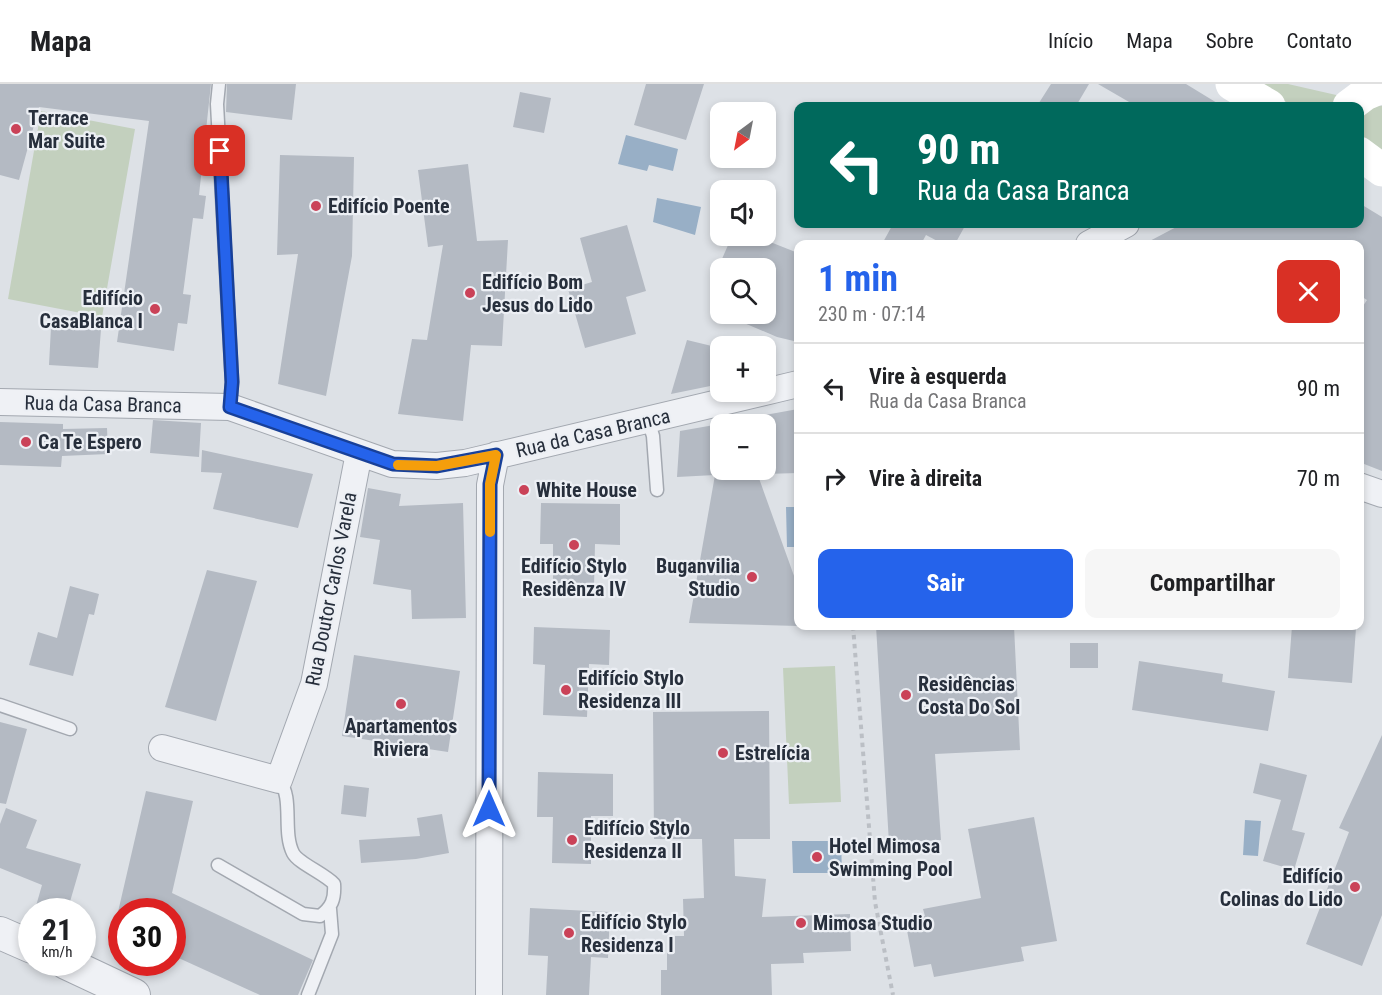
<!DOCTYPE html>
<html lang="pt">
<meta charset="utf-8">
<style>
:root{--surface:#fff;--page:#f6f6f6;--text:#202124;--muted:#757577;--line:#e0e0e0;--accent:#2563eb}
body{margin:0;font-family:"Roboto Condensed",sans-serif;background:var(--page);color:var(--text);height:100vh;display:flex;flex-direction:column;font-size:22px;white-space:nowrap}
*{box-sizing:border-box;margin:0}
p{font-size:20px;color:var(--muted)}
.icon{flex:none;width:33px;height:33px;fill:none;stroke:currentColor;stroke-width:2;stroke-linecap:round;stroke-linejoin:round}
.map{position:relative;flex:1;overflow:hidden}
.panel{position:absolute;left:794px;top:156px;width:570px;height:390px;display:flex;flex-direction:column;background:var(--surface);border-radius:12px;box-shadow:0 3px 9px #0003}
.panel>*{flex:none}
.banner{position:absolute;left:794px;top:18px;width:570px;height:126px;border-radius:12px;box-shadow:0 3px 9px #0003;background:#00695c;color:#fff;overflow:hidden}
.needle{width:39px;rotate:212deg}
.buttons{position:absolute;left:710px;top:18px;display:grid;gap:12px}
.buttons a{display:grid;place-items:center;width:66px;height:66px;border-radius:12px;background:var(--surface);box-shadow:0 3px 9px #0003;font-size:30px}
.speed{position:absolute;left:18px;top:814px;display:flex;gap:12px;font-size:30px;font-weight:700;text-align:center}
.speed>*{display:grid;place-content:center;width:78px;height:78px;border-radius:50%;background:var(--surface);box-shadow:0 3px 9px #0003;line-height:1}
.speed small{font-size:15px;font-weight:400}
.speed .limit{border:9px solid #d22;background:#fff;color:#111}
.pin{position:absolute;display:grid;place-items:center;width:51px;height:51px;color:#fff;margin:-26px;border-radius:12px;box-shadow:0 3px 9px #0006}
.me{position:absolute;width:66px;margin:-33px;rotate:0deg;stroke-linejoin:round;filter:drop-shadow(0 0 4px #0008)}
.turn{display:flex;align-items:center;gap:21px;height:126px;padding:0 24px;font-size:27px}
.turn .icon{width:78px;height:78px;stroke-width:2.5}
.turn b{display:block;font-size:42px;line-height:51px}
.round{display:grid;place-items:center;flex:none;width:63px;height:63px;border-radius:12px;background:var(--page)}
.headline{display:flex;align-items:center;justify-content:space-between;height:102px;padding:0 24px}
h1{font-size:36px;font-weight:700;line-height:45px;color:var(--accent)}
.action{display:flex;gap:12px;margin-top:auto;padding:12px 24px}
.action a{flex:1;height:69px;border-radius:12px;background:var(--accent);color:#fff;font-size:24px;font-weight:700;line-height:69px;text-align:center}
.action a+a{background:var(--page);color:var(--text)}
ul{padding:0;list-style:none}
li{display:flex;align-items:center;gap:18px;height:90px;padding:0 24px;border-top:2px solid var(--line)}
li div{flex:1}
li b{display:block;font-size:22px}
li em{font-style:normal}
header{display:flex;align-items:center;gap:36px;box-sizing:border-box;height:84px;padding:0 30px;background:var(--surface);border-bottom:2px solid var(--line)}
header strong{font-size:28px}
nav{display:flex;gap:33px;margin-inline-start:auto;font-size:21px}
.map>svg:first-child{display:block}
.green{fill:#c3d0be}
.water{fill:#98afc6}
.building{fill:#b4bac3}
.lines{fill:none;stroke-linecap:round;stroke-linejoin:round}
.service-casing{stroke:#a3a8b0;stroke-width:15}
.minor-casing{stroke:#a3a8b0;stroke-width:28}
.tertiary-casing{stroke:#a3a8b0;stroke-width:34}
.path{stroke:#bbbfc5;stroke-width:4;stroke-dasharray:4.5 4.5;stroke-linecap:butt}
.service{stroke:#eff1f5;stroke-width:12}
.minor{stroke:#eff1f5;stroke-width:26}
.tertiary{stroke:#eff1f5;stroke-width:32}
.secondary{stroke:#fff;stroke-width:33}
.route-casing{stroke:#184099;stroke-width:15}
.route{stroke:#2563eb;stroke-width:10}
.slow{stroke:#f59e0b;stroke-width:10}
.poi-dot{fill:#ca4258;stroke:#eceff4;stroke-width:2}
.labels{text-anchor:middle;stroke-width:4.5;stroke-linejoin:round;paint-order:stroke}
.poi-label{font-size:20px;font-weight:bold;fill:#272f3c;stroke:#eceff4;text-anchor:start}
.street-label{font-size:20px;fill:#272f3c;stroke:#eceff4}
</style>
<header>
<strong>Mapa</strong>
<nav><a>Início</a><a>Mapa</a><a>Sobre</a><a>Contato</a></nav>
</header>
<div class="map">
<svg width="1382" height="911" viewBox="0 0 1382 911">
<rect width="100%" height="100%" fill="#dde1e6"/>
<path class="green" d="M1256,0H1288L1345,13L1342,22H1293Z
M1369,20L1382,22V77L1359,62V27Z
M41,27L135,45L102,233L8,215Z
M835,582L841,718L789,720L783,584Z"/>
<path class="water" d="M626,51L678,65L673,87L649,81L647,87L618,80Z
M657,114L701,123L695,151L653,138Z
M786,423H798V463H787Z
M1245,736L1261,737L1258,772L1243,771Z
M792,757H841L842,789H793Z"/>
<path class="building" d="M0,0H211L199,111L206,112L203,135L193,134L183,210L191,211L187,240L178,239L174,267L117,258L149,37L39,23L19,96L0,91Z
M227,0H296L292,36L226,28Z
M646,0H704L686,56L634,41Z
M1051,0H1089L1076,22H1037Z
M1098,0H1186L1222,22H1136Z
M520,8L551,14L544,49L513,43Z
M280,71L354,73L352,172L326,312L278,300L298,170L277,171Z
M468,80L477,157L508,156L502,262L471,261L463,337L398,330L412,255L427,256L443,161L428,163L418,86Z
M1359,119L1382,133V387L1359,378V228L1367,216L1359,211V160H1144L1182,140H1359Z
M893,140H966L955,160H943L926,151L921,160H882Z
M627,141L646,207L626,213L636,250L585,264L568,205L592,198L580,154Z
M732,152H755L798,169V258L777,253L723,230H766L776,184H718Z
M51,243L101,245L98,284L49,281Z
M687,256L720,264V300L671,310Z
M798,325V389L765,390V331Z
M153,336L201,339L199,373L150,369Z
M0,338L63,340V345L107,344L108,370L62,372L61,383L0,381Z
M720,340V391H727L728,386H756L798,503V542L689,539L715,391L677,393L680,347Z
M202,366L313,390L298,444L213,425L222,389L201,388Z
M368,404L401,410L399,422L463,419L466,534L412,535L411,506L373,500L380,456L360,453Z
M541,419L620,420V461L595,460L594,503H553V460H540Z
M207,486L257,497L216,637L165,623Z
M70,502L99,510L94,531L89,530L73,592L29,581L38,548L57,554Z
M876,542H1014L1020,666L935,670L941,756L889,759Z
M1292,542L1356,544L1352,599L1288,594Z
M534,543L610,546L609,581L589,580L587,633L543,631L545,581L533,580Z
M1070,559H1098V584H1070Z
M354,571L460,587L448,668L342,652Z
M1139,577L1223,590L1222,598L1275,607L1268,647L1132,626Z
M769,627L770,755H734L735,792L766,795L762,833L850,830L851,867L803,869L804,879L771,880L772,911H661V886H667V869H675V852H684L683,815L704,814L702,755H654L653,628Z
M0,638L27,645L6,720L0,719Z
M1382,651V831L1362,882L1306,860L1349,748L1339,744Z
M1260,679L1307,691L1292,746L1305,749L1294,786L1263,777L1281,716L1253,709Z
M538,688L613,690V732H591V780L552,779L553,733H537Z
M344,701L369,704L366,733L341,730Z
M146,707L193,717L172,809L313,876L298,911H260L172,871V828H118Z
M6,724L37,736L26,764L81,780L67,828L36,822L42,801L0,784V740Z
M442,730L449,769L416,775L361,779L359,756L420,752L417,734Z
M1034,733L1057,857L1021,863L1024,877L934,893L931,880L914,883L905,836L925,832L923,825L981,814L968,745Z
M530,824L610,828L608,874L591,873L589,911H546L548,872L528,871Z"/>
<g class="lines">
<defs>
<path id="service" d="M219,0L217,20L232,298L230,323
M648,336L653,352L657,406
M0,621L70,645
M218,781L303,830L320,832C332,823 335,815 334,800C325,790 298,779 293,769C282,747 294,714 279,696
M308,911L332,850L330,825"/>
<path id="minor" d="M1089,160L1126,140
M0,318L230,323L392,380L437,382L465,379L798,300
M1359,402L1382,410
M162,664L279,696L314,600L359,369
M489,911L490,401L496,371"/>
<path id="tertiary" d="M0,849L32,863
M66,879L134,911"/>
</defs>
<use href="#service" class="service-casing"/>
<use href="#minor" class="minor-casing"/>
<use href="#tertiary" class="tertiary-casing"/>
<path class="path" d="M853,542L875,818L893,911"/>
<use href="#service" class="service"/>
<use href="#minor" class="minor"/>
<use href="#tertiary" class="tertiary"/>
<path class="secondary" d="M1232,0L1269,22
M1349,22L1365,10L1379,4
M1359,69L1382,86"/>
</g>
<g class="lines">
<defs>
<path id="route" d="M220,67L232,298L230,323L393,380L437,382L496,371L490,400L489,725"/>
</defs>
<use href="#route" class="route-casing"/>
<use href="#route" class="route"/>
<path class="slow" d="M398,381L437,382L496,371L490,400V448"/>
</g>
<g class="poi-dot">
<circle cx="16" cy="45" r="6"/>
<circle cx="316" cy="122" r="6"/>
<circle cx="470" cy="209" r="6"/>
<circle cx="155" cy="225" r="6"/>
<circle cx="26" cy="358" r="6"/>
<circle cx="524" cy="406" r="6"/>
<circle cx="574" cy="461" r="6"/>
<circle cx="752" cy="493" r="6"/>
<circle cx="566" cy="606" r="6"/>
<circle cx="906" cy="611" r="6"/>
<circle cx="401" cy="620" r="6"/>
<circle cx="723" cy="669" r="6"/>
<circle cx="572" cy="756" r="6"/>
<circle cx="817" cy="773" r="6"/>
<circle cx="1355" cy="803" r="6"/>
<circle cx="801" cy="839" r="6"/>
<circle cx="569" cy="849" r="6"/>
</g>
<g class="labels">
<g class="poi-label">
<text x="28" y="41">Terrace<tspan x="28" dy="23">Mar Suite</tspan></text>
<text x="328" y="129">Edifício Poente</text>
<text x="482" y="205">Edifício Bom<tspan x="482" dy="23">Jesus do Lido</tspan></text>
<text x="143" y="221" text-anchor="end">Edifício<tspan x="143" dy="23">CasaBlanca I</tspan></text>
<text x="38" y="365">Ca Te Espero</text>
<text x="536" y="413">White House</text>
<text x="574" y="489" text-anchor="middle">Edifício Stylo<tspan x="574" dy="23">Residênza IV</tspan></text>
<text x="740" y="489" text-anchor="end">Buganvilia<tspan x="740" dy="23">Studio</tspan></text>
<text x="578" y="601">Edifício Stylo<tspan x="578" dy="23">Residenza III</tspan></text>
<text x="918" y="607">Residências<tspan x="918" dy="23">Costa Do Sol</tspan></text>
<text x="401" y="649" text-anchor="middle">Apartamentos<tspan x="401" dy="23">Riviera</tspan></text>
<text x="735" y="676">Estrelícia</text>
<text x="584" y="751">Edifício Stylo<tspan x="584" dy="23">Residenza II</tspan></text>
<text x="829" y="769">Hotel Mimosa<tspan x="829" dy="23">Swimming Pool</tspan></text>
<text x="1343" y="799" text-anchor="end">Edifício<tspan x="1343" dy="23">Colinas do Lido</tspan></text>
<text x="581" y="845">Edifício Stylo<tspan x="581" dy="23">Residenza I</tspan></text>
<text x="813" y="846">Mimosa Studio</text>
</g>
<g class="street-label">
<text transform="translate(103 320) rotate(1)" y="7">Rua da Casa Branca</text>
<text transform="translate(593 349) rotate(-13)" y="7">Rua da Casa Branca</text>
<text transform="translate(331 505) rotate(-79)" y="7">Rua Doutor Carlos Varela</text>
</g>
</g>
</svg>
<div class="buttons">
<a><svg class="needle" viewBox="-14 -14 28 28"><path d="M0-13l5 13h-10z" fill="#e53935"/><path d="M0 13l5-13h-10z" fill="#757577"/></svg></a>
<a><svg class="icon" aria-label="sound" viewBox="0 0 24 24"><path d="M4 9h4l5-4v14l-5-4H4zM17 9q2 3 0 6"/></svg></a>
<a><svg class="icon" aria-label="search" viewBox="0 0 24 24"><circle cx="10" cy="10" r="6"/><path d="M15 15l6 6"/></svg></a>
<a>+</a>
<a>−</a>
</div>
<div class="speed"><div>21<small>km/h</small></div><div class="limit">30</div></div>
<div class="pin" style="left:220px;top:67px;background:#d93025"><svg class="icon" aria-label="arrive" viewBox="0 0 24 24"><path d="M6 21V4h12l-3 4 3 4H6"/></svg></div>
<svg class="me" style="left:489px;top:725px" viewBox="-20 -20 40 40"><path d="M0-17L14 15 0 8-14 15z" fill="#2563eb" stroke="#fff" stroke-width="4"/></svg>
<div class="banner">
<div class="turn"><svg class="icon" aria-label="left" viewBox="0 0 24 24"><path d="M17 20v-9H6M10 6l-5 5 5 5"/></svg><div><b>90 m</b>Rua da Casa Branca</div></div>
</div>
<section class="panel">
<div class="headline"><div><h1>1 min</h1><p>230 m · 07:14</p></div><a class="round" style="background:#d93025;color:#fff"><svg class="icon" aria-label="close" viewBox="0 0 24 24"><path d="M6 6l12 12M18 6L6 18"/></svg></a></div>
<ul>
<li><svg class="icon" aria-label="left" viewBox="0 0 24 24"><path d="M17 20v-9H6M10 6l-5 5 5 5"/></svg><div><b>Vire à esquerda</b><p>Rua da Casa Branca</p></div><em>90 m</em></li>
<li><svg class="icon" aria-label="right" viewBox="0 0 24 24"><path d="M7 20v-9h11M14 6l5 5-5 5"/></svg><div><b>Vire à direita</b></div><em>70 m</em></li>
</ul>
<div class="action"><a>Sair</a><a>Compartilhar</a></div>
</section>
</div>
